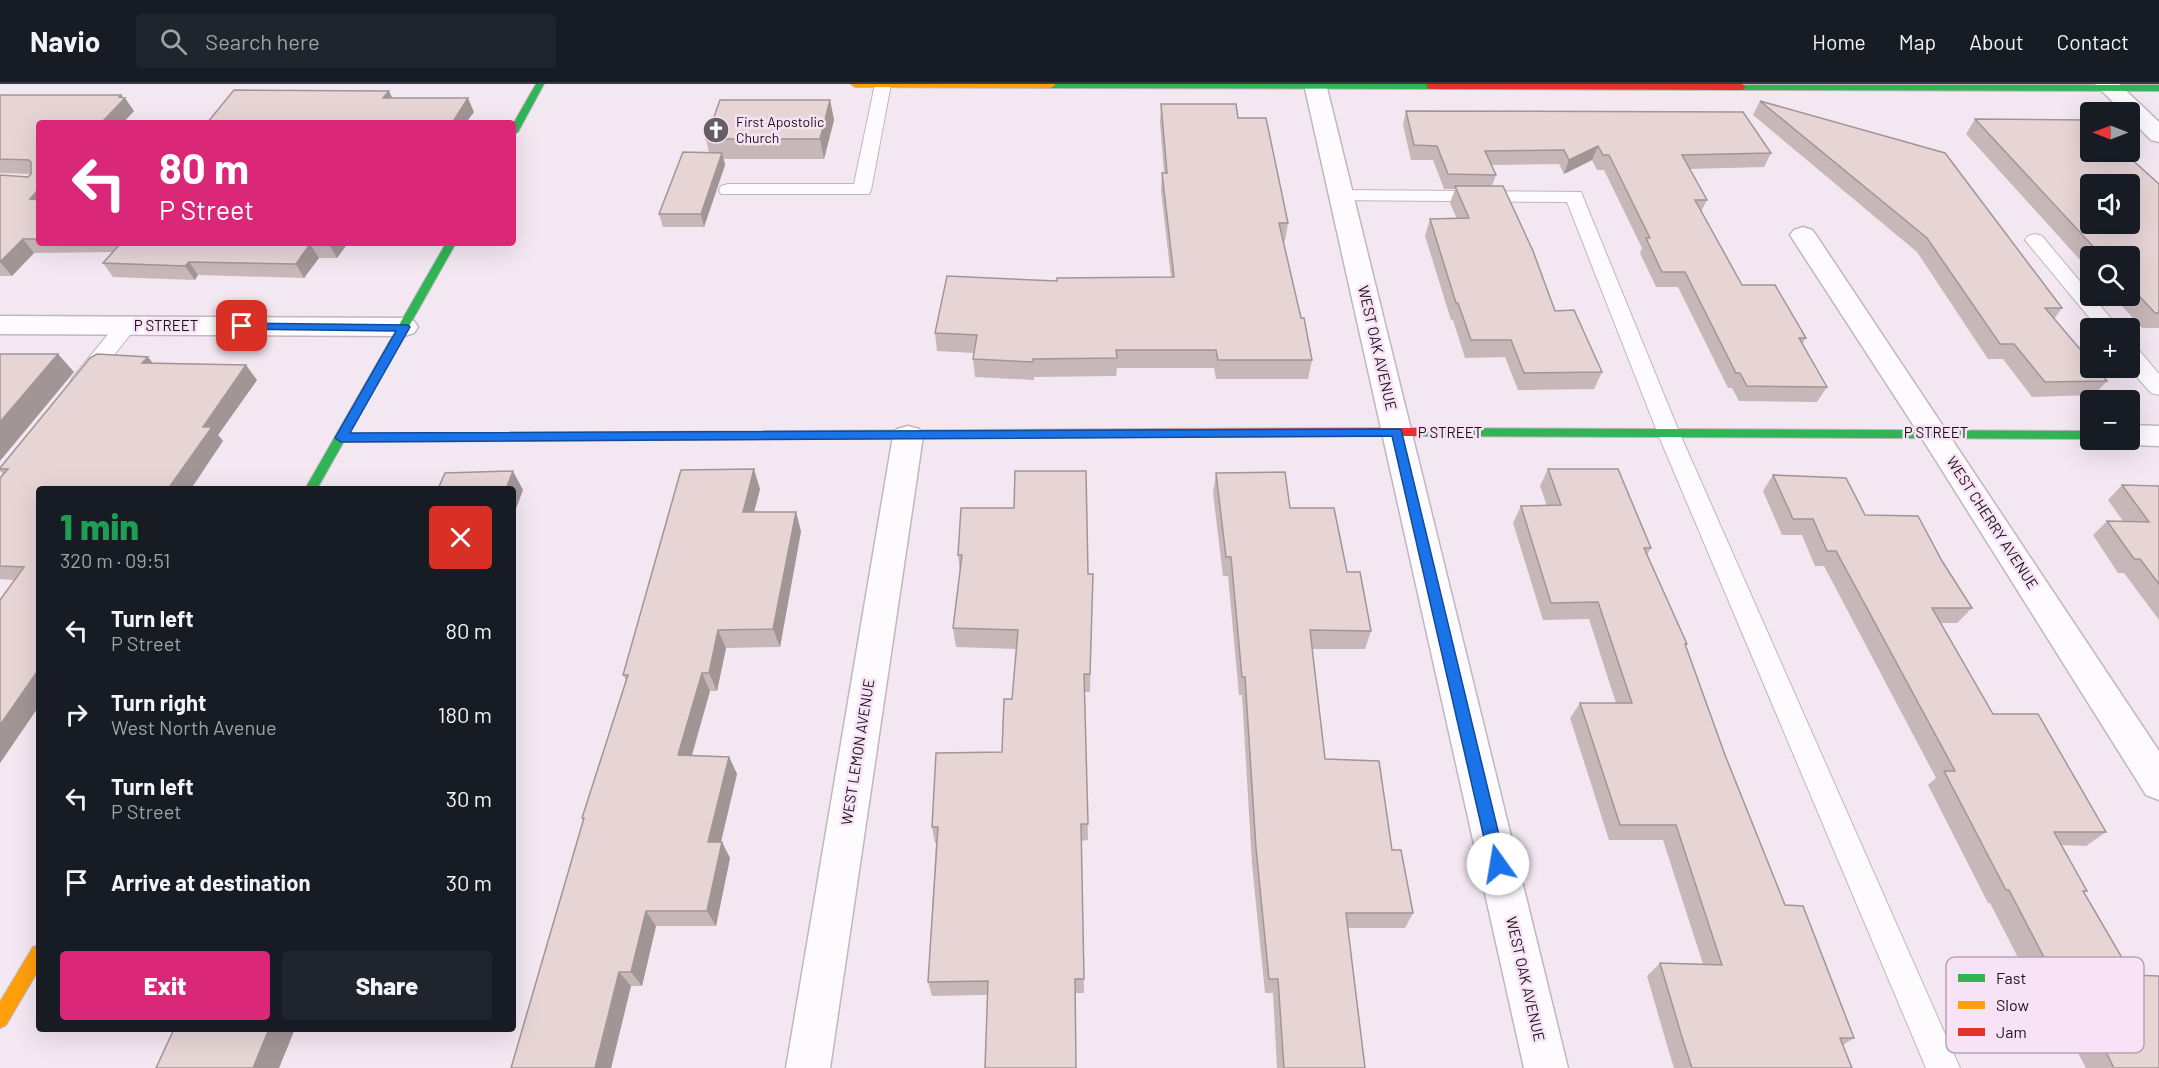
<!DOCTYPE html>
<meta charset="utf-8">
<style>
:root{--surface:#171b24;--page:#20242c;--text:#f1f3f6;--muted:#9ea1a6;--line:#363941;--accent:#db2777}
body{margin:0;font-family:Barlow,sans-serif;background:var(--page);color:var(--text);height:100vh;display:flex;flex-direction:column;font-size:22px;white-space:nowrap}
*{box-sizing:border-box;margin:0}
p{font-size:20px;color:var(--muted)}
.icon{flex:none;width:33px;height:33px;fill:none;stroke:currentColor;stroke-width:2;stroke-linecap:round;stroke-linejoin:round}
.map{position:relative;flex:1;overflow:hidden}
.details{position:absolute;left:36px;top:402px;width:480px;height:546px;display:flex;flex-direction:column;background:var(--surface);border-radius:6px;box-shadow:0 6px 24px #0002}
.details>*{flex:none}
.hud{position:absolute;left:36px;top:36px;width:480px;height:126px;border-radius:6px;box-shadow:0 6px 24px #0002;background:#db2777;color:#fff;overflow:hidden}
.needle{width:39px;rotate:270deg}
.tools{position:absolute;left:2080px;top:18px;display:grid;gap:12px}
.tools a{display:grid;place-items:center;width:60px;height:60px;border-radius:6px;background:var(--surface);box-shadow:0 6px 24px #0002;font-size:30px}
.pin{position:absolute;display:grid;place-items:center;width:51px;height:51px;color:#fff;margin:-26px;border-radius:12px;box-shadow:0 3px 9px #0006}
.me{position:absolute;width:66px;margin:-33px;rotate:347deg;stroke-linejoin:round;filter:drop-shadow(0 0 4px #0008)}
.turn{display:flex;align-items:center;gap:21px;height:126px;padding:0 24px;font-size:27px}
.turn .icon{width:78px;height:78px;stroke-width:2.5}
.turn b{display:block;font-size:42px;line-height:51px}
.round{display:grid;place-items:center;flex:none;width:63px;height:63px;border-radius:6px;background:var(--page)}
.head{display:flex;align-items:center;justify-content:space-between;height:102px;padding:0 24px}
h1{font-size:36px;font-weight:800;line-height:45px;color:#1e9e55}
.action{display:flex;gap:12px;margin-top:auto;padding:12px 24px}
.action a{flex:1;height:69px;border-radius:6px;background:var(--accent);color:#fff;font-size:24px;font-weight:800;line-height:69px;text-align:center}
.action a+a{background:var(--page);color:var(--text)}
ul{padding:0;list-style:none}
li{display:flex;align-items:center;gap:18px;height:84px;padding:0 24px}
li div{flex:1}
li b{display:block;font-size:22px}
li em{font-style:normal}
header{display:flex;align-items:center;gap:36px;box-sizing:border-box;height:84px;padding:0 30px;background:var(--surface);border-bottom:2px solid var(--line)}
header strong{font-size:28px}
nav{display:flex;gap:33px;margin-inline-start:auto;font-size:21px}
.search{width:420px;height:54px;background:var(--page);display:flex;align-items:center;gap:15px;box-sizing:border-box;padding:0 21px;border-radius:6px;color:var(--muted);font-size:22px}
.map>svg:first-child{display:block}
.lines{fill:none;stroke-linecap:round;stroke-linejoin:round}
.lane-casing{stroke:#c0b6bf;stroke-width:2}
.street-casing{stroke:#c0b6bf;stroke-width:3}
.fast-casing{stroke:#c0b6bf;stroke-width:2}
.slow-casing{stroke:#c0b6bf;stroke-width:2}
.jam-casing{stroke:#c0b6bf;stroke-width:2}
.lane{fill:#fdfbfd;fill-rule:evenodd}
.street{fill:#fdfbfd;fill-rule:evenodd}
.fast{fill:#30b455;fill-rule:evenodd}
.slow{fill:#ff9f0a;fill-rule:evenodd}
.jam{fill:#e5322d;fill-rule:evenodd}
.wall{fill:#c7b7b8}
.shaded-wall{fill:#a29596}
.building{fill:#e7d5d6;stroke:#a29596;stroke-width:1.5;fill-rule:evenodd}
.route{fill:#1a73e8;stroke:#114b97;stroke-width:1.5}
.labels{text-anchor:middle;stroke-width:5;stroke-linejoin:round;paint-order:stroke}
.far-poi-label{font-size:14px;fill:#1a1219;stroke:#f8e2f6;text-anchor:start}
.street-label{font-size:15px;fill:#1a1219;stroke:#f8e2f6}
.key{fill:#f8e2f6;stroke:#b5a4b4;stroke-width:1.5}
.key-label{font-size:16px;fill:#1a1219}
</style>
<header>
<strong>Navio</strong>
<div class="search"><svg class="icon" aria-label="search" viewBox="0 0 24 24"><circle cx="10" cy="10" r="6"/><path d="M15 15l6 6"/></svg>Search here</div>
<nav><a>Home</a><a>Map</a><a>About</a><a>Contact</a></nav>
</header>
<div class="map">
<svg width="2159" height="984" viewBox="0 0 2159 984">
<rect width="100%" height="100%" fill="#f3e7f2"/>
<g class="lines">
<defs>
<path id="lane" d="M875,0H891L871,106L869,110H721L719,106L721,102L728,100H854Z
M1341,106L1581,108L1680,350L1960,984H1926L1658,350L1567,118L1334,116L1332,112L1334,108Z
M2035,150L2042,152L2119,244H2098L2025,156L2028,152Z
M126,235L133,237L137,242L133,247L89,303L81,305L73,303L70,298L73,293L119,237Z
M2130,263L2138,265L2159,290V311L2151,309L2129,284Z"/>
<path id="street" d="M1304,0H1326L1568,984H1524Z
M2095,0H2119L2159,38V58L2151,56L2130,35V28H2123Z
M1803,143L1812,146L1816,151L2159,667V716L2146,711L1923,356L1790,151L1794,146Z
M0,232L404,234L414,237L418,243L414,249L404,252L0,250Z
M2130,341L2159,342V362L2130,361L2119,358L2118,356H2130Z
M908,342L919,345L923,352L830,984H786L893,352L897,345Z"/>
<path id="fast" d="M536,0H544L518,48L513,51V40Z
M1047,0H1433L1434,2L1430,5L1051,4Z
M1739,1H2159V7L1742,6L1738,3Z
M446,159H456L317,405H305Z
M1416,344L2091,347V355L1416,352L1410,348Z
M1140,345L1146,349L1140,353L653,356L647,352L653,348Z"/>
<path id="slow" d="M851,0H1055V1L1051,4L855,3Z
M653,348L659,352L653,356L341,358L335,354L341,350Z
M39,861V885L6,941L0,944V918L33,863Z"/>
<path id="jam" d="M1427,0H1742L1746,3L1742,6L1430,5L1426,2Z
M1416,344L1422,348L1416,352L1140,353L1134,349L1140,345Z"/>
</defs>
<use href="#lane" class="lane-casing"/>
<use href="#street" class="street-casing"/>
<use href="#fast" class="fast-casing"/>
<use href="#slow" class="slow-casing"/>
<use href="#jam" class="jam-casing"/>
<use href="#lane" class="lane"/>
<use href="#street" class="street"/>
<use href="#fast" class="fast"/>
<use href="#slow" class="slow"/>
<use href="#jam" class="jam"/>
</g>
<path class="wall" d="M0,11L122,14L134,27L39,39V159H348L337,174H319L304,194L198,191L195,196L113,193L103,179L112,168L34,169L12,192H0V91L28,93L31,90L0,89Z
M830,16L834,36L824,75H724L725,81L704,143H663L659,130L709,68L706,55Z
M1760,17L2062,224L2054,235L2107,297L2094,311L2032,313L2003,275H1988L1917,168L1753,31Z
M1161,20L1238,34L1288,139L1285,157H1283L1301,234L1312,276L1308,295H1216L1214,284H1117L1116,292L1034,293V296L975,293L973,275L974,269L937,267L935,249L1057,197L1171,193L1161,107L1162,89H1164L1160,38Z
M1406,27L1771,69L1764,83L1689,85L1707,116L1701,128L1742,201L1806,254L1802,260L1827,303L1817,318L1739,317L1732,304H1728L1678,203H1656L1640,169L1642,164L1604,86H1597L1592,76L1564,90L1559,80L1491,81L1496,91L1492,102L1555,227L1602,288L1594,305L1518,306L1505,273L1465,274L1453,236H1451L1425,152L1430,135H1457L1450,119L1455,105H1444L1433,76H1411L1403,41Z
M1975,35L2137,72L2133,76L2159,100V244H2142L2113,212H2130V172H2091V188L1966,50Z
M153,280L257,296L218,351L223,357L39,405V622L0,679L14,496L0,495V394L3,390L0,387V384Z
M1548,385L1651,464L1647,471L1687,560L1685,562L1725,671L1785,821L1854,954L1843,961L1852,984H1674L1667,961L1647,892L1660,879L1703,880L1663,756H1609L1570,634L1580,619H1616L1589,535L1543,536L1513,439L1521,422H1547L1540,402Z
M1216,389L1290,424L1347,488L1371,547L1365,565H1312L1325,675L1392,766L1413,829L1405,844H1348L1365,984H1277L1273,909H1265L1252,780L1242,611H1239L1228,492H1223L1213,409Z
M1773,391L1865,431L1942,477L1972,524L1957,539H1941L1993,630L2106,748L2086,762L2062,761L2087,807L2084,808L2159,984H2086L2078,969H2067L1990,819H1988L1928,701L1936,694L1824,482H1815L1802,451H1782L1763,407Z
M2122,401L2159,402V536L2124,489H2118L2093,451L2107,437H2123L2108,416Z
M760,405L754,428L801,447L780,563L726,564L717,607H710L691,672L729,673L737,690L721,758L730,774L716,842H656L642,902H631L611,984H511L583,736L582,734L626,596L623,591Z
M961,424L1088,490H1093L1090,608H1085L1088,756L1081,757L1084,909L932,912L928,898L936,759H935L932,743L1002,668L1012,615L1017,565L956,563L953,544L960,488L958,471Z"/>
<path class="shaded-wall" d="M389,7L395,20L383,14Z
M121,11L124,15L125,14L134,27L123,39H101Z
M468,14L474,28L466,39H452Z
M830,16L834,36L824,75L820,55Z
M1598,62L1592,76L1564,90L1569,76Z
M722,69L725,81L704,143L701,130Z
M39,105V127L30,115Z
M23,155L34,169L12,192L0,178Z
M330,159H348L337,174L329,160Z
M310,160L319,174L304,194L296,180Z
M189,178L198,191L195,196L185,182Z
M58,270L74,288L0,377V338Z
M148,273L159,287L142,279Z
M246,281L257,296L218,351L223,357L191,405H168L203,343Z
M754,385L760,405L749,448L743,428Z
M513,387L523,406L513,433V405H506Z
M796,428L801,447L780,563L773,545Z
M718,546L726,564L717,607L709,589Z
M39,585V622L0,679V641Z
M702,589L710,607L687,689L678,671Z
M729,673L737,690L717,774L708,758Z
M722,758L730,774L716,842L707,827Z
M646,827L656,842L642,902L631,888Z
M619,888L631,902L611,984H595Z
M269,945H295L279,984H253Z"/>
<path class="building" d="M234,6L389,7L383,14H468L452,39H207Z
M0,11H121L119,13L125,14L101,39H39V105L30,115L39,116V155H23L0,178V91L28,93L31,90V78L29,76L0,75Z
M720,16H830L820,55H706Z
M1760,17L1945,69L2062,224H2045L2091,278V284H2096L2107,297L2045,298L2014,260H2000L1927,154Z
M1161,20H1236L1238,34H1266L1288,139H1279L1301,234H1304L1312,276H1218L1216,266H1116L1117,274L1033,275V278L973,275L977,251L935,249L947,192L1057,197V194L1174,193L1162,89H1167Z
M1406,27L1743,28L1771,69L1682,71L1707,116H1695L1742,201H1775L1806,254H1799L1827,303L1747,302L1740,289H1736L1685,188H1662L1646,154H1650L1609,71H1603L1598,62L1569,76L1564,66L1485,67L1496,91L1448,90L1437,62L1414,61Z
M1975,35L2091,36V68H2130V65L2137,72H2128L2159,100V229H2155L2130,202V172H2102ZM2091,100H2130V140H2091Z
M683,68L722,69L701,130H659Z
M1455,102H1503L1533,167L1555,227L1574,226L1602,288L1524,289L1511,256H1471L1458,219H1456L1430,135L1469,134Z
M121,159H330L329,160H310L296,180L189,178L185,182L103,179Z
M0,270H58L0,338Z
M97,270L148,273L142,279L246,281L203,343H212L168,405H39V585L0,641V516L24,483L0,482V394L8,385H0V384L90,274Z
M754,385L743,428H796L773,545L718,546L709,589H702L678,671L729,673L708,758H722L707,827H646L631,888H619L595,984H511L584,734H582L628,591H623L681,386Z
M1548,385H1618L1651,464H1644L1687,560H1685L1725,671L1785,821L1803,822L1854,954H1840L1852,984H1692L1681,950L1660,879L1722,881L1676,741H1620L1580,619H1632L1598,518L1551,519L1521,422L1561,421Z
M513,387L506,405H438L445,389Z
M1015,387H1086L1088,490H1093L1090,590H1084L1088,740H1081L1084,895H1075L1076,984H985L988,897L928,898L938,743H932L936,669L1002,668L1004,615H1012L1018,546L953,544L962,471H958L961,424H1014Z
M1285,388L1290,424H1334L1347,488H1360L1371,547L1310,546L1325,675L1379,677L1392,766H1401L1413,829H1346L1365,984H1284L1278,895H1269L1256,764L1245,593H1242L1231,473H1226L1216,389Z
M1773,391L1846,394L1865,431L1918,432L1942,477L1972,524H1932L1993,630H2038L2106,748H2054L2087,807H2083L2132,891L2159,892V984H2114L2101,958H2088L2009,806H2006L1944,687H1955L1836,467H1827L1813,435H1793Z
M2122,401L2159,402V500L2140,475H2134L2107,437L2149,438Z
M174,945H269L253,984H156Z"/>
<path class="route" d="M242,239L408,241L410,243L350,349L1401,345L1506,780L1504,785L1498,787L1492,785L1490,780L1392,352L341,358L335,354L396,247L238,245L236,242Z"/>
<defs>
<symbol id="church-disc" viewBox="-11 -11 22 22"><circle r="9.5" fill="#665d65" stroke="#f8e2f6"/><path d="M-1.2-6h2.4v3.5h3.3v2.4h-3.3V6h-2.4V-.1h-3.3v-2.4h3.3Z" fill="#fff"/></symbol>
</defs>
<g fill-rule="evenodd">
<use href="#church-disc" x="701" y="31" width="30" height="30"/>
</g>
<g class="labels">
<g class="far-poi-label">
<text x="736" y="43">First Apostolic<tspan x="736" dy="16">Church</tspan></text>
</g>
<g class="street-label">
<text x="166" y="247">P STREET</text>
<text transform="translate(1377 264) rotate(77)" y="5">WEST OAK AVENUE</text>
<text x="1450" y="354">P STREET</text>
<text x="1936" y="354">P STREET</text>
<text transform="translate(1992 439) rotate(57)" y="5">WEST CHERRY AVENUE</text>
<text transform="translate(858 668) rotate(-81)" y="5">WEST LEMON AVENUE</text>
<text transform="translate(1525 895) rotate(77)" y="5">WEST OAK AVENUE</text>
</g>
</g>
<rect x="1946" y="873" width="198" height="96" rx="9" class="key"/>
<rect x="1958" y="890" width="27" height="8" fill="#30b455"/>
<rect x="1958" y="917" width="27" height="8" fill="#ff9f0a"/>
<rect x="1958" y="944" width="27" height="8" fill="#e5322d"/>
<g class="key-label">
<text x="1996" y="900">Fast</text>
<text x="1996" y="927">Slow</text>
<text x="1996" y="954">Jam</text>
</g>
</svg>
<div class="tools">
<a><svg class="needle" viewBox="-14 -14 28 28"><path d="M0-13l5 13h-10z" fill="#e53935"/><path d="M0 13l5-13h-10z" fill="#9ea1a6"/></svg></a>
<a><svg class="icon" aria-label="sound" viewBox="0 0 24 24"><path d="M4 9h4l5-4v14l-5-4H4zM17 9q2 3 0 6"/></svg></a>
<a><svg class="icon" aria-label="search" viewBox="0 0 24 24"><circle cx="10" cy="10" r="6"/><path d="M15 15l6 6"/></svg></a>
<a>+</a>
<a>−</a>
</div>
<div class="pin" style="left:242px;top:242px;background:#d93025"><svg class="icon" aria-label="arrive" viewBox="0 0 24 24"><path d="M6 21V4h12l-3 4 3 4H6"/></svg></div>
<svg class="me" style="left:1498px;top:780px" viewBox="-20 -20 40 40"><circle r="19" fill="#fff"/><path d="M0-13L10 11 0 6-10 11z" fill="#1a73e8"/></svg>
<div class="hud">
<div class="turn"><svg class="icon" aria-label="left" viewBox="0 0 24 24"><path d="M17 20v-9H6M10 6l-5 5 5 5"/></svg><div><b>80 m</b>P Street</div></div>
</div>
<section class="details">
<div class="head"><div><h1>1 min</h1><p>320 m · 09:51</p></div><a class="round" style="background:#d93025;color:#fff"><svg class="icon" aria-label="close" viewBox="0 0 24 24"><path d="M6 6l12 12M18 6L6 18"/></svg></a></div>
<ul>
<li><svg class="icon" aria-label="left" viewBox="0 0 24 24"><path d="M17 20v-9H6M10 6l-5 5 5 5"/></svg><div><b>Turn left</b><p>P Street</p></div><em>80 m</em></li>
<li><svg class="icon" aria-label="right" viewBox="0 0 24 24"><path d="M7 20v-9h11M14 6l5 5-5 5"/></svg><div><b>Turn right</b><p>West North Avenue</p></div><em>180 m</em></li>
<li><svg class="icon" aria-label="left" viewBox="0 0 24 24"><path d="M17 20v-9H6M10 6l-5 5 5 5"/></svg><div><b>Turn left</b><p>P Street</p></div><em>30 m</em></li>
<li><svg class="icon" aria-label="arrive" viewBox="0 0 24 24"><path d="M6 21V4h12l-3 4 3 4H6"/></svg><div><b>Arrive at destination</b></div><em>30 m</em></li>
</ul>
<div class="action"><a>Exit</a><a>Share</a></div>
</section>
</div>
